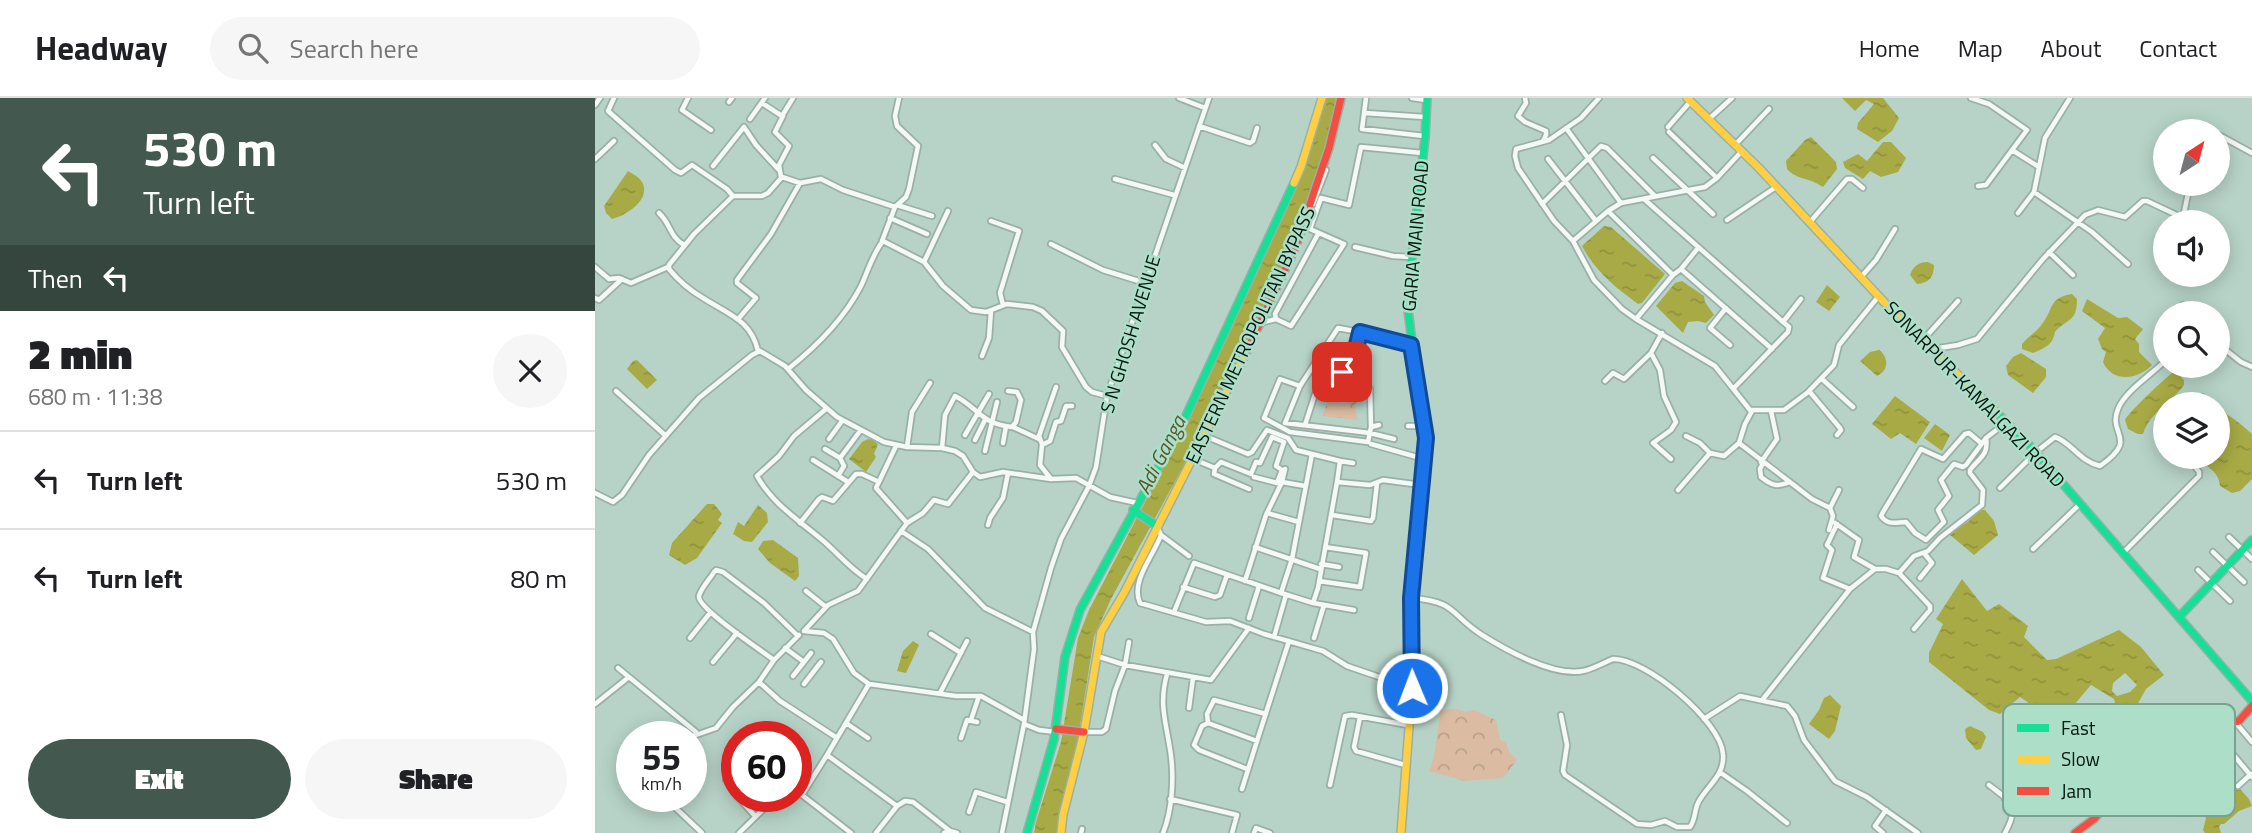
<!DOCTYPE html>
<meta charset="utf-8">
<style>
:root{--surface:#fff;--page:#f6f6f6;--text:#202124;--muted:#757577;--line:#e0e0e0;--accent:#43584f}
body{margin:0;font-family:"Titillium Web",sans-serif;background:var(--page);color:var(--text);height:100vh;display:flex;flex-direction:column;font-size:26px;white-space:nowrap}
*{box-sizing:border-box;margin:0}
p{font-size:23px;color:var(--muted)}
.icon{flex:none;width:38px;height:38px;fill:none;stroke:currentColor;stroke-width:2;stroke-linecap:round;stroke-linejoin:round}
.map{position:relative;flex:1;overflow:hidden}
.panel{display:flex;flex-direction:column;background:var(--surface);width:595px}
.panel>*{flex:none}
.top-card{background:#43584f;color:#fff;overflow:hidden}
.needle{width:46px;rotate:36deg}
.fabs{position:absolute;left:1558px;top:21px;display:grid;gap:14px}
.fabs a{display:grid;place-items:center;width:77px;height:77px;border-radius:50%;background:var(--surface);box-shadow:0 4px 18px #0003;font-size:35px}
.speed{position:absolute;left:21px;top:623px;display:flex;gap:14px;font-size:35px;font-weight:700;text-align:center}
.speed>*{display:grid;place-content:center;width:91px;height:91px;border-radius:50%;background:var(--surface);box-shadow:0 4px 18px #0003;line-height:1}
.speed small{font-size:18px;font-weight:400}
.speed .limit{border:10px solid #d22;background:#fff;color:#111}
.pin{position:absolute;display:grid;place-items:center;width:60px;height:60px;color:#fff;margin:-30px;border-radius:14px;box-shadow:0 4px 10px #0006}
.me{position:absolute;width:77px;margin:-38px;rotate:359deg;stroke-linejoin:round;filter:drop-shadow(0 0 5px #0008)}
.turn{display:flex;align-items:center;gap:24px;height:147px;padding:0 28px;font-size:32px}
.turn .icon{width:91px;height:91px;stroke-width:2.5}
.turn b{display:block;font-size:49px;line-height:60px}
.then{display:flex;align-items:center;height:66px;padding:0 28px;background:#0003;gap:14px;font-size:26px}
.round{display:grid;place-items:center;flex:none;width:74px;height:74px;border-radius:37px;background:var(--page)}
.headline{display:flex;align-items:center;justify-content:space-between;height:119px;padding:0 28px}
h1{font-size:42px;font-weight:800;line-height:52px}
.action{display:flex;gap:14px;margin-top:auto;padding:14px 28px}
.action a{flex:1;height:80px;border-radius:42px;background:var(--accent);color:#fff;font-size:28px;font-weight:800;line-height:80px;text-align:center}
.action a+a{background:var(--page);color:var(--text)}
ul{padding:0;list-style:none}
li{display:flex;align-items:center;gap:21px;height:98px;padding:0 28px;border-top:2px solid var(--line)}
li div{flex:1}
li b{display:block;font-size:26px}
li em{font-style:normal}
header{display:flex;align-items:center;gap:42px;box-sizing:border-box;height:98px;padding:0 35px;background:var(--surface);border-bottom:2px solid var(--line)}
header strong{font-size:33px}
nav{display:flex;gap:38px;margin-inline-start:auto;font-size:24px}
.search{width:490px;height:63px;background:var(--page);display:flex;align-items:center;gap:18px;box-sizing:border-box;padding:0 24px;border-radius:38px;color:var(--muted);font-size:26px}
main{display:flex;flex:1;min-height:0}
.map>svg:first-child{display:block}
.park{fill:url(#park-crowns)}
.water{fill:url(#water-ripples);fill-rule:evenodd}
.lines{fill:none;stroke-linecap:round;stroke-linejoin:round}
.street-casing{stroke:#9ab0a7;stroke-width:8}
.fast-casing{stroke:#9ab0a7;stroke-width:10}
.slow-casing{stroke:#9ab0a7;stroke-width:10}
.jam-casing{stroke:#9ab0a7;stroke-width:10}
.street{stroke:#f4f8f7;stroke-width:4.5}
.fast{stroke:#16e098;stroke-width:7}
.slow{stroke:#ffcf43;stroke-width:7}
.jam{stroke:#f24e42;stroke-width:7}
.route-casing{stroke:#114b97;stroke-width:18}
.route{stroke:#1a73e8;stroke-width:12}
.labels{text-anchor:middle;stroke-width:5;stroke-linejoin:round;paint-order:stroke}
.street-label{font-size:19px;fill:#04160f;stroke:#acdec8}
.water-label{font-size:21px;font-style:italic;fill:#5a5828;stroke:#acdec8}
.key{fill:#acdec8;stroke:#7aa290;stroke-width:2}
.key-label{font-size:19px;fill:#04160f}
</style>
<header>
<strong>Headway</strong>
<div class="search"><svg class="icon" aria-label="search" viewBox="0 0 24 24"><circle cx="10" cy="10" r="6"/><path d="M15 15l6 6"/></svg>Search here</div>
<nav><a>Home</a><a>Map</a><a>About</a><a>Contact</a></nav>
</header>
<main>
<section class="panel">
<div class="top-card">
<div class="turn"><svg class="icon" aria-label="left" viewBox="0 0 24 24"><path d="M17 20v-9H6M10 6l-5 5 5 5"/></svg><div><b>530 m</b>Turn left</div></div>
<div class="then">Then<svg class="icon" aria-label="left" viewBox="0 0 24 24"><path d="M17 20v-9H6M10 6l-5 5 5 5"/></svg></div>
</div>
<div class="headline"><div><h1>2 min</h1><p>680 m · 11:38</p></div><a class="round"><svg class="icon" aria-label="close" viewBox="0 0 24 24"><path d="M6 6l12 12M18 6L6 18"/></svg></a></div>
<ul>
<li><svg class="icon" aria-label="left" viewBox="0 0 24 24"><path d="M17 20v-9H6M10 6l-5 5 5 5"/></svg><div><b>Turn left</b></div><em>530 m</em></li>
<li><svg class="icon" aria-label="left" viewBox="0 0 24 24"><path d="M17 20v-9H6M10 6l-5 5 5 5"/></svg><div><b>Turn left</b></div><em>80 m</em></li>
</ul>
<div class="action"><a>Exit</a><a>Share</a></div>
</section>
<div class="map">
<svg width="1657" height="735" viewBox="0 0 1657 735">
<defs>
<pattern id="park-crowns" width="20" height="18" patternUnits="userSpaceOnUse" patternTransform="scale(1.75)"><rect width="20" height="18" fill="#dbbca2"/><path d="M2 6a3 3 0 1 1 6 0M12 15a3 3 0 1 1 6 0" fill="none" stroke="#baa18a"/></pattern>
<pattern id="water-ripples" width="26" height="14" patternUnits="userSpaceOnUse" patternTransform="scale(1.75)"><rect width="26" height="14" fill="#a8ab45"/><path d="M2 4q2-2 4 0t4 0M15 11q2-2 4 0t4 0" fill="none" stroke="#8f923b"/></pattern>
</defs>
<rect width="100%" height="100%" fill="#b7d3c7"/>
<path class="park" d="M758,295L762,300L760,312L763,322L727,318L734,301L750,306L755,296Z
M862,611L871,614L879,612L901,622L905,642L911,644L914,654L922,662L908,680L870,683L834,673L838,662L846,612Z"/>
<path class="water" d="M730,0H741L736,34L716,102L679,187L632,288L516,501L499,539L484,635L464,721L463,735H439L441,724L466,644L483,540L494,512L588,331L702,84L724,25Z
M1247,0H1288L1304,20L1297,33L1283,44L1262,31L1263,25L1279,6L1271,2L1260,13Z
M1216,39L1241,64L1242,71L1228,89C1213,79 1202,82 1192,71L1191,63L1210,42Z
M1288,44H1296L1311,60L1303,74L1286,79L1275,73L1268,81L1250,70L1248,64L1263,56L1272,63Z
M33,73C38,76 44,79 47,84C57,101 31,118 17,121L11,115L9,108Z
M1009,128L1016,129L1070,176L1047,205L1043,206C1021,190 1000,173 987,148Z
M1333,164L1339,167C1339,179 1334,185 1322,186L1315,177C1318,168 1324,164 1333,164Z
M1087,183L1109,198L1110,204L1119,217L1111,225L1103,223L1093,224L1088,235L1061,208L1080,185Z
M1232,187L1245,199L1234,213L1221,204Z
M1477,196L1482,201C1482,225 1472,220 1460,234C1458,247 1450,250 1438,255L1427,251V246C1433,238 1442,234 1447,226C1459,211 1453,200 1477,196Z
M1492,201L1523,220L1532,219L1548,231L1540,241L1544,246V254L1557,267C1543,282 1517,285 1508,264L1511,254L1507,251L1503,241L1510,230L1487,213Z
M1284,252C1294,259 1294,273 1282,278L1265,263L1275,254Z
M1426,255L1451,271V279L1438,295L1413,277L1411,268L1418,259Z
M42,262L62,282L52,291L32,271L38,263Z
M1580,273L1589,282V287C1576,305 1555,314 1548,336H1543L1533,331L1530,322C1533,315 1572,278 1580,273Z
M1300,298L1335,324L1321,346L1305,335L1296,341L1277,326Z
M1622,311C1635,317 1646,326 1657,336V381L1645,393L1637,395L1625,388C1624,373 1610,367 1599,359H1622Z
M1340,326L1355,337L1347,353L1329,340Z
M273,341L278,342L283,346L279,356L281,359L271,374L254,361L267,344Z
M112,406H119L127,416L123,422L127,425L102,460L90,467L74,457L77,445Z
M163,407L172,415L173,424L157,444L149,443L138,436L143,424L149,428Z
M1383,412H1390L1399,423L1403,437L1379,457L1354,436L1374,423Z
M178,442L203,460L204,478L200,483L175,465L163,451L168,443Z
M1367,481L1392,513L1404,506L1433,528L1429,539L1452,562L1461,561L1524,532L1546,549L1569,577L1551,591L1533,623L1525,620L1517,610L1520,605L1519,601L1496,587L1473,614L1435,606L1425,599L1405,616L1394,612L1334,564V555L1348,526L1341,521ZM1530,575L1542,587L1535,594L1522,598L1517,593L1518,585Z
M318,543L324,547L311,575L302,573L308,553Z
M1235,597L1246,608L1240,633L1234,641L1214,626L1224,612L1229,600Z
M1375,628L1388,634L1391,639L1386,651L1381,652L1371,640L1370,631Z
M1638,683L1654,701L1657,708L1644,713L1629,726H1626L1624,729L1626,735H1610L1608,732L1611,720L1607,715L1619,703L1623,692Z"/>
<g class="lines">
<defs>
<path id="street" d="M19,0L13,13L80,72L86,75L97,67L132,91L138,98
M93,0L87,12L116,32
M584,0L610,10
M771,0L767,31L829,38
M817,0L831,2
M930,0L931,5L923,18L930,24L951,33V37L948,43
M1004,0L986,20L954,42L921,51L920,58L923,70L959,123L978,143L999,182L1027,211L1041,221L1120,268L1155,312H1189L1212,295L1239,267L1244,247L1283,199
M1376,0L1394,6L1432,32L1391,87L1383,88
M1475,0L1450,40L1439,94L1497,134L1533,166
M134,4L137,0
M167,5L187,18L198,0
M0,7L5,0
M770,15L830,19
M155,21L170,0
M1114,21L1137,0
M604,28L655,45L658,43L662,30
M1073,29L1095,4
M971,30L1026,105
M1074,34L1122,80
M1622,36L1657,55
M560,47L571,61L590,70
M1140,47L1174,11
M1417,52L1444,69
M1058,60L1118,116
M0,61L19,43
M953,61L1001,123
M118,68L149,29L161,47L183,71
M186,79L184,67L194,48L180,34L188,18
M520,81L579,97
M1049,101L1188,224L1206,201
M718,106L731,72
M947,106L1006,48L1012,50L1060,98
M302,107L337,118
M1013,113L1078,177L1086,171L1103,150
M64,115C76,126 74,138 89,147
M1423,115L1439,94
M295,120L332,136
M1132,122L1181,89
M396,123L424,133L405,195L408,207
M1215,124L1252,81H1257L1268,90
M723,136L680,216L681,221L696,228L749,146L715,131L726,100L754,107L766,49L827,55
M287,143L300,109L311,99L314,91L323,48L302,28L300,18L304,0
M978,143L1013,113L1026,105L1110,89L1122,80L1146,54
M456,146L508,172L550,185
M760,149L798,158L816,159
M1454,154L1478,177
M329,164L353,113
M0,169L14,181L24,180L36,185L73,169
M1086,171L1177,251
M1266,179L1281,162L1300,131
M0,200L4,202L27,181
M1588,207L1596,215
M1131,210L1115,230L1135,247
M144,220L161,200L142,185V182L176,136L205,85
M1041,221L1078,177
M665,225L681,221
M765,234L815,247
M1067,235L1056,255L1065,272L1069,298L1081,324L1076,332L1058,345L1076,361
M1328,242L1363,203
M1622,245L1646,264L1657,269
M1338,251L1363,247L1382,241L1448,161L1490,117L1503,112L1530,119L1548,103H1552L1588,120L1595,86
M163,253C156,222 133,216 108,200C96,193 83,182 74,171V167L99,136L138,98H167L173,95L187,79L205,85L226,81L248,92L300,109
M387,258L394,240L396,213
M193,271C222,248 249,221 266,188C273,173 278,155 288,143L329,164L348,188L376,212L391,214L412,206L438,209L447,213L468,233L467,249L491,289L497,294L512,298
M1227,281L1258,309
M1010,283L1018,275L1029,281L1056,255
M705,288L690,325L775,335L799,341
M1139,290L1193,234L1194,229L1188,224
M21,293L71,338
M1214,293L1245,330L1246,332L1242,337
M1599,306L1607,299
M231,311L199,338L184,358L162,378C177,405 202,421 226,441C242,454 254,470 272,481
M710,327L720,296L735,280
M813,328H829
M418,329L444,341
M776,329L775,291L746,284L744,281L747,274L757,267L765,234L743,230L705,288L685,281L669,320L695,334L773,344L776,329L784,327
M370,337L394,296
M610,338L653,356L657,354L672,332L693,340L701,352L717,356
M1091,338L1105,345L1115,355
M234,341L247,323
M380,342L390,322
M408,345L411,328
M1144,345L1217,401L1235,410L1238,418L1234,432
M1386,345L1374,335L1370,336L1348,361L1326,351L1288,414L1286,418C1293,428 1301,424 1311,424L1320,435L1331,442L1349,424L1343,412L1354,398L1346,382L1359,366L1368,369L1371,367L1391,340
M447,346L444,338L461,289
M776,346L829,361
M301,348L281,390L312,425L328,415L339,402L353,406L378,374
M312,349L317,314L335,285
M347,350L350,317L360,298C384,310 384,325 417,329L421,324L426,302L422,294L413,293
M230,351L245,360
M390,353L402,304
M598,361L620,370L626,364L656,376L661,364L665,365L677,339L689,344L681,368L687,372L682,385L659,379
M218,362L253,384
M745,363L758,365
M1166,364L1182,341L1176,313
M1168,365L1165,371L1166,379C1177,388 1182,389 1195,384
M620,370L619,376L654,391
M690,371L687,384L710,388
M243,378L249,368L245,360L265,333
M456,381L445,367L447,347L455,343L461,324L466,323L471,308H477
M742,384L745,363L717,356L697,461L686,495L718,505L723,490L742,384L775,387L788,382L826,387
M1405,390L1441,354L1460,339C1476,344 1484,363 1505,368C1545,340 1512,337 1523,311C1529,294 1557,276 1570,263
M1083,392L1115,355L1129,358L1144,345L1150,326L1157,313
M0,395L18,404L27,397L54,357L104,300L157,257L165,253L190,268L211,292L242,319L289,344L312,349L347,350L360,353L368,358L378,374L385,379L408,374L456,381L481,380L515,399L542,405
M1235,410L1244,392
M672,415L704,424
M737,417L776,423L778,420L782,385
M205,425L224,401L227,399L238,403L261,376H267L282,383
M1240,425L1264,442L1259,459L1280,471
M1242,426L1232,447L1237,452L1228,480L1255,491
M393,427L395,420L408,400L413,375
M563,431L566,437C559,457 535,484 545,505L611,524L635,523L669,536L728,553L752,568L816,590
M306,433L333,451L390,510L438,534
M566,437L594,458
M1634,439L1657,461
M660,449L725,471
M1438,451L1485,406
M1529,454L1604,378V374L1593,359
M1618,454L1649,484
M726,466L744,469
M1603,472L1635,503
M1304,475L1319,458L1333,453L1345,440L1387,407L1388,392L1375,375V372C1384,360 1394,357 1391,340L1412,324
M1325,480L1337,465L1329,455
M650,483L671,417L687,384
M724,483L765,489L771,455L730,449
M588,489L620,499L625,497L632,477
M211,493L231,509
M817,500C863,504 854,516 887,537C911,552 959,579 988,573C998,571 1008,565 1018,561C1050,560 1126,623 1128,656C1130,677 1113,687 1104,703C1099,711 1101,721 1095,729H1082L1070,723L1056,727L1042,726L970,677L968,673L972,647L966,617
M718,505L759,512
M579,514L599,465L686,495
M654,520L664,488
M336,536L366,555
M679,539L691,497
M95,540L115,515
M719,540L729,507
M190,550L209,564
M502,558L530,567L534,544
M179,562C167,553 102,510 104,498C106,490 115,481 119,474L121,472L128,474L169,505L203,538
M118,564L142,535
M23,570L101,634L96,645
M198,578L216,555
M164,584L185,603L242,640
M209,586L226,564
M274,586L259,575L238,541L229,535L209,533L233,507L263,493L312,425
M345,595L372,543
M1168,601L1255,491L1280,471H1291L1304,475L1335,508V512L1319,531
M0,606L34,579
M594,610L598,580
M765,619L759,649L761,653L810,667
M1109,621L1145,598L1192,608L1200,618L1209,642L1240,683L1272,699L1323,735
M376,622L384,598
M251,625L273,640
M613,625L662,643L694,543
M613,625L607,628L599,647L604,652L652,671
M613,625L612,616L619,602L671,616
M1641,625L1657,644
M429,626L444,632L461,634
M1616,630L1657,679
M489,634H507L511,631L520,593L530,567L616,582L654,530
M101,637L121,630L138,609L164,584L179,562L204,537
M366,640L372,622L382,624
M1596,641L1607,656L1620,668L1636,655
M1557,672L1565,682L1557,690
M1126,675L1152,693L1192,725
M131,682L142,698
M735,687L750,618L757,617L813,627
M1394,687C1416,704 1425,708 1410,735
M1643,688L1656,676
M647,691L662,643
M34,693L37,690
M201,694L207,697L256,735
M207,697L232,657
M68,698L107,735
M142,698L160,718
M575,701L642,717L637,735
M1410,701L1430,673
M374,714L381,694L412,704
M1589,715L1603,695L1607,672L1616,665
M355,733L318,704L310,703L302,708L232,657L274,586L361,598H386L429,622
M144,735L182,698
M281,735L302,708
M349,735L355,733L362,735
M407,735L429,626L439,551L438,534L456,470L466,441L494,388L501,369L512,298L614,0
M486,735L487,731
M568,735C577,713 579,682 576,658C572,626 563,608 572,576
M659,735L661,730L675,735
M1288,735L1280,728L1291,712"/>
<path id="fast" d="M824,299L812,204L830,40L832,0
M1402,315L1434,347L1657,603
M538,412L562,428
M1585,518L1657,442
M432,735L459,641L470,559L485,512L589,322L699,85"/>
<path id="slow" d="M1092,0L1164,70L1289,204L1402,315
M699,85L706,69L727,0
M466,735L468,717L489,634L506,534L529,495L651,255
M806,735L817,590L816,500L831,340L824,299"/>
<path id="jam" d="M651,255L701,148L734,50L746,0
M461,631L489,634
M1480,735L1499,721L1509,709L1526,704L1554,674L1585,647L1616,630L1644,623L1657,608"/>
</defs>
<use href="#street" class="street-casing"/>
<use href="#fast" class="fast-casing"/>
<use href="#slow" class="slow-casing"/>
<use href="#jam" class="jam-casing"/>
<use href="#street" class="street"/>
<use href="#fast" class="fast"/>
<use href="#slow" class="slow"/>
<use href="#jam" class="jam"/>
</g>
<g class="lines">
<defs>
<path id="route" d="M747,274L757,267L765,234L816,247L831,340L816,500L817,590"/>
</defs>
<use href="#route" class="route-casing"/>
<use href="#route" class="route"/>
</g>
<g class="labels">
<g class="street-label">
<text transform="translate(820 138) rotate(-85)" y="7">GARIA MAIN ROAD</text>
<text transform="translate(535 236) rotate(-73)" y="7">S N GHOSH AVENUE</text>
<text transform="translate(655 237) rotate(-65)" y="7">EASTERN METROPOLITAN BYPASS</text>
<text transform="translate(1380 296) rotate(46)" y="7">SONARPUR-KAMALGAZI ROAD</text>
</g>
<g class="water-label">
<text transform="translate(566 357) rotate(-63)" y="7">Adi Ganga</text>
</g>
</g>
<rect x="1408" y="606" width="232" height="112" rx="10" class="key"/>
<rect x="1422" y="626" width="32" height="8" fill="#16e098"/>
<rect x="1422" y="657" width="32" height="9" fill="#ffcf43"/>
<rect x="1422" y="689" width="32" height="8" fill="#f24e42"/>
<g class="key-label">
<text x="1466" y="637">Fast</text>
<text x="1466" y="668">Slow</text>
<text x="1466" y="700">Jam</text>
</g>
</svg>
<div class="fabs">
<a><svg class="needle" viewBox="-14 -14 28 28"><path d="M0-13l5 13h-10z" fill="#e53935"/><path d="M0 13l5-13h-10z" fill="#757577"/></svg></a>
<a><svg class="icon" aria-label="sound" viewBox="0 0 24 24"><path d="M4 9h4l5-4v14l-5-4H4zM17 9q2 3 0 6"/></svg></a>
<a><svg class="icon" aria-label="search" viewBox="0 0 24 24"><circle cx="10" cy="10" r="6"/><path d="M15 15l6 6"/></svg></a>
<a><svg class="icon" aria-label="layers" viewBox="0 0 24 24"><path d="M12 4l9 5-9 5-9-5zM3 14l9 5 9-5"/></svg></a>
</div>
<div class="speed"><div>55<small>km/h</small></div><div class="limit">60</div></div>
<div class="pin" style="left:747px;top:274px;background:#d93025"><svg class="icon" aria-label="arrive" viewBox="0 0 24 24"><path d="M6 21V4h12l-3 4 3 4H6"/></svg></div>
<svg class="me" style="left:817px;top:590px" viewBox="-20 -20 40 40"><circle r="17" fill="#1a73e8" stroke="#fff" stroke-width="3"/><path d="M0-11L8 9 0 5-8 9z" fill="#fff"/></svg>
</div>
</main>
